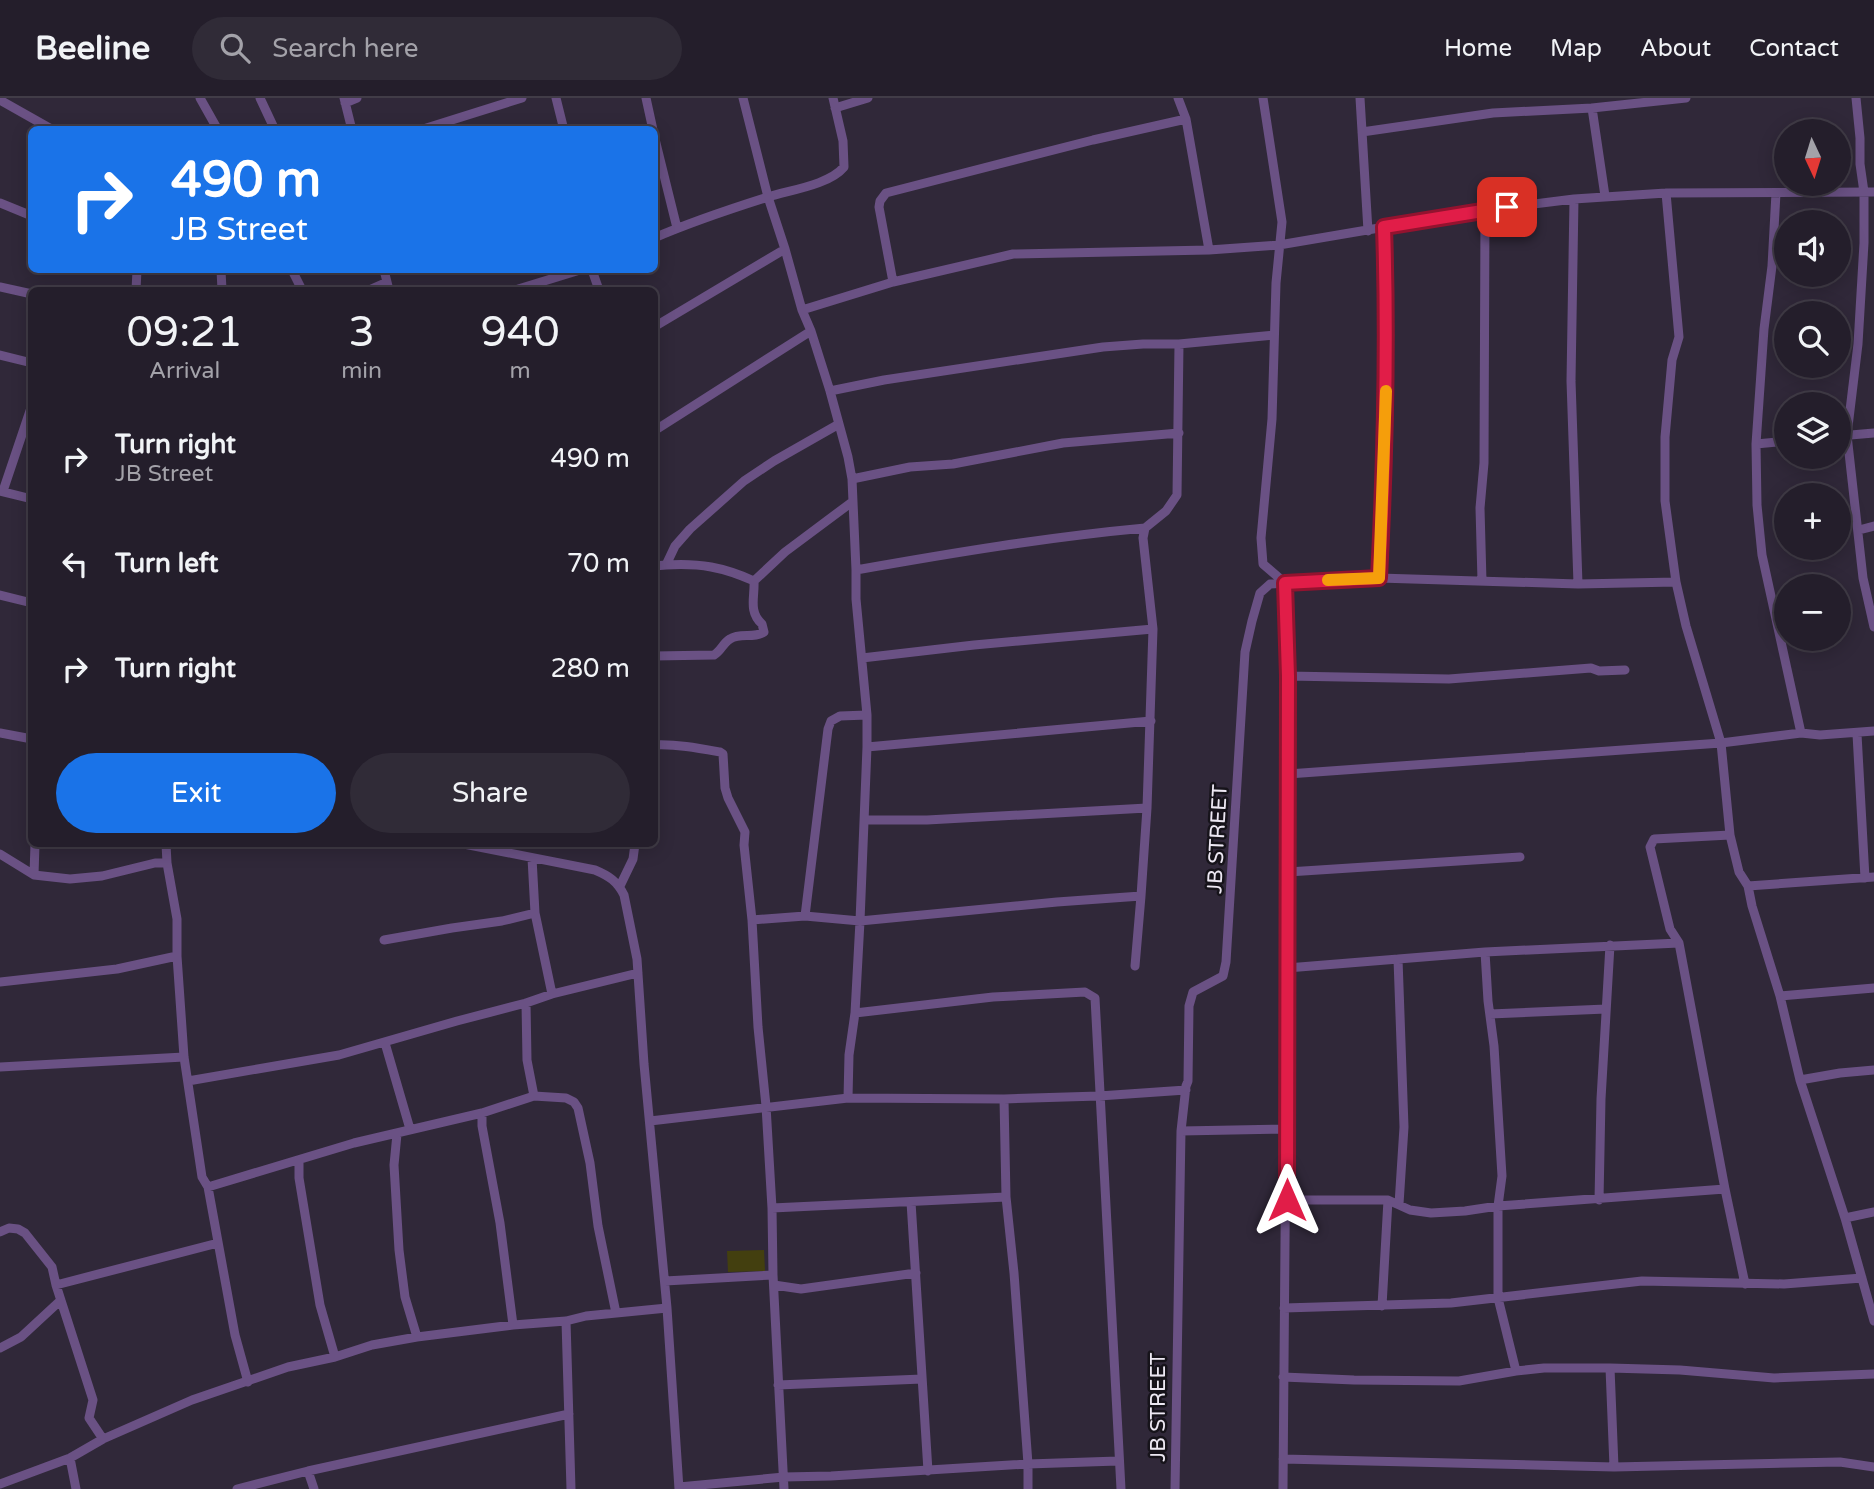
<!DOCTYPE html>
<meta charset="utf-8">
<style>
:root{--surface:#241e2b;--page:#302b37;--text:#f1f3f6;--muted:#a3a2a9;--line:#413c47;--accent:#1a73e8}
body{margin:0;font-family:"Varela Round",sans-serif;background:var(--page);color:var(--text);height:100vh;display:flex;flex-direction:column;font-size:26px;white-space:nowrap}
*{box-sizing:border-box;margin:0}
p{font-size:23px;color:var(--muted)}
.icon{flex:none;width:38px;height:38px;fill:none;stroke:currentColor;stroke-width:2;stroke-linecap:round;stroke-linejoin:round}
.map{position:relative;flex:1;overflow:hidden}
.details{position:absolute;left:28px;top:189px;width:630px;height:560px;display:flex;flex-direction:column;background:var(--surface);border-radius:10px;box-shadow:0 4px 18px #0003,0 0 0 2px var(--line)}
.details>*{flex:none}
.banner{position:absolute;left:28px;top:28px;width:630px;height:147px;border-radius:10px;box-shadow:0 4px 18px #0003,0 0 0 2px var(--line);background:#1a73e8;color:#fff;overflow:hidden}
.needle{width:46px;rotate:176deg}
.controls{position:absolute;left:1774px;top:21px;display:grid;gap:14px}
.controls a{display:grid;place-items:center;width:77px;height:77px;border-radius:50%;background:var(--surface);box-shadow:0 4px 18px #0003,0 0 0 2px var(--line);font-size:35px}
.pin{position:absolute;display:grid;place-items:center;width:60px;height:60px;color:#fff;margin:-30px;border-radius:14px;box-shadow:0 4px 10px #0006}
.me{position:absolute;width:77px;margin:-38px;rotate:0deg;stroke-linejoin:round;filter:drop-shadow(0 0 5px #0008)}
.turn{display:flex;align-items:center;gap:24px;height:147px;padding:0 28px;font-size:32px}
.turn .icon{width:91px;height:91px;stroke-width:2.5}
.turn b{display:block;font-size:49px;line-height:60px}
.eta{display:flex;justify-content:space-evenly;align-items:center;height:119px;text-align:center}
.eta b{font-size:42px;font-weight:600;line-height:49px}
.action{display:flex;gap:14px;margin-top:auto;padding:14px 28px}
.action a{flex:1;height:80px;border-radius:42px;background:var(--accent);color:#fff;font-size:28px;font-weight:600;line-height:80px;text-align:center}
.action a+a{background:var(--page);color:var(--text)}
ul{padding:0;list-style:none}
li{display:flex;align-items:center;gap:21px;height:105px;padding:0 28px}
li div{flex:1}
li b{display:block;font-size:26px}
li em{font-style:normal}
header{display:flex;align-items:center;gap:42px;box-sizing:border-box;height:98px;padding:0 35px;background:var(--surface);border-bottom:2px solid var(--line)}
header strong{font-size:33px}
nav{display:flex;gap:38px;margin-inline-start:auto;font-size:24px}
.search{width:490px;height:63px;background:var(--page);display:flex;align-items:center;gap:18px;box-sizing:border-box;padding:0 24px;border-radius:38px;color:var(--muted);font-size:26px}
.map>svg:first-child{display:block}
.green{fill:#433f0f}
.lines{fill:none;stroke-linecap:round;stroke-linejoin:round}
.minor{stroke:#6a5184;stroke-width:9}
.route-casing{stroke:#92132f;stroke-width:18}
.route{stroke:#e11d48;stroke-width:12}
.slow{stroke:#f59e0b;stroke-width:12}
.labels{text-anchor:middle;stroke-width:5;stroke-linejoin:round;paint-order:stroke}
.street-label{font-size:21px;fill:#ede8f3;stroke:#16131a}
</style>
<header>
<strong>Beeline</strong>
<div class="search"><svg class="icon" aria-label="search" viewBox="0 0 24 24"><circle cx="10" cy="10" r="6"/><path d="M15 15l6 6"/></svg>Search here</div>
<nav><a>Home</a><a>Map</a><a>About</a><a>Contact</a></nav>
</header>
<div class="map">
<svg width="1874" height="1391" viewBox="0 0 1874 1391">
<rect width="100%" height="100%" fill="#302839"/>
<path class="green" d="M764,1152L765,1173L728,1174L727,1153Z"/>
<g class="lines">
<path class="minor" d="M200,0L218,32
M260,0L275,32
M344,0L352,32
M556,0L564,32
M646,0L653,32
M743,0L768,99L785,151L802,212L811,233L830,293L848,359L852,381L856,472V501L867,617V649L860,823L855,915L849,957L848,1000
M1178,0L1186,21L1209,152
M1263,0L1282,124L1276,185L1272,321L1261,440L1263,466L1285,485L1288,578V774L1283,1391
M1360,0L1368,133
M1856,0L1860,40V66L1864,94V145L1858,246L1847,337L1863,480L1874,529
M0,2L53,32
M345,5L357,0
M835,10L868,0
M1592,10L1605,98
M420,32L522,0
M1362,34L1493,15L1592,10L1686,0
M654,37L677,130
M1666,95L1679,239L1672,262L1665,339V403L1676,484L1686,528L1721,645L1730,737L1739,774L1748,788L1752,808L1780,898L1800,982L1845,1120L1874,1223
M1776,95L1772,168L1764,231L1756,346L1757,407L1762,457L1801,635
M1574,101L1571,283L1578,486
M0,105L32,118
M654,140C691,124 730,111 768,99C790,92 829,87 844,69L843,43L833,0
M221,172L222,192
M292,172L302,192
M384,172L389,192
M592,172L599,192
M893,184L1013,156L1209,152L1279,147L1485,112L1574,101L1666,95L1874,94
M0,189L32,196
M136,192L137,172
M369,192L387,184
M515,192L580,172
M802,212L893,184L879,109L880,103L886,95L1093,42L1186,21
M654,229L785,151
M0,257L32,265
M830,293L884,282L1103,249L1143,246H1179L1274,237
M654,333L811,233
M1839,338L1874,335
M1756,346L1787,343
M852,381L910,369L953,366L1063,345L1179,335
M0,393L32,401
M3,393L32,307
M1859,432L1874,428
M654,468L666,467L675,448L690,431L744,383L774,363L839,326
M856,472C952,455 1048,439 1145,430
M1379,480C1385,363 1389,246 1384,129
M754,483L785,454L852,404
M1482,483L1480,410L1484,365L1485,112
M0,497L32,505
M654,558L714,557C721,553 723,545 730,541C740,534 754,541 764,534L762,526C748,513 755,499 754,483C723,469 700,465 666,467
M862,560L974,547L1153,531
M1288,578L1449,581L1591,570L1599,573L1625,572
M0,635L32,641
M1857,636L1865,780
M654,647C677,646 698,650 720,654L723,656L725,690L728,700L745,734L744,747L752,822L758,929L766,1008L772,1110L773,1177L784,1391
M867,649L1151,623
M1288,676L1721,645L1801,635L1820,637L1874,633
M865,722H927L1147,710
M166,746L167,765L177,821V858L184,959L202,1079L208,1089L235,1237L248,1284
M464,746L595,772C609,778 617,783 624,797L637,861L644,966L667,1210L679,1391
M0,756L34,777L70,781L102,778L155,765H167
M1288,774L1520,759
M34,777L35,746
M620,788L633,761L635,746
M1748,788L1874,779
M535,815L552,896
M805,818L828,631L831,623L840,618L867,617
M752,822L805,818L860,823L1057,804L1141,798L1147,710L1153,531L1143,440L1145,430L1166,413L1177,397L1179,246
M384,842L452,830L502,823L535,815L532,760
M1485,854L1488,903L1494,948L1502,1078L1498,1108V1200L1516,1273
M1398,861L1404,1029L1399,1106
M1135,868L1141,798
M1287,870L1485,854L1679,845
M0,884L117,871L177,858
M1780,898L1874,890
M526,905L527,962L534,998
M855,915L993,899L1085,894L1095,900L1121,1391
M1490,916L1606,911
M385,945L410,1031
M0,969L184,959
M1800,982L1840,975L1874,972
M188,983L339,957L457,923L526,905L552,896L638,875
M1004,1001L1006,1099L1014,1175L1028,1366V1391
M482,1015V1028L500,1125L513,1227
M650,1023L848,1000L1004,1001L1099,998L1186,992
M1181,1033L1287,1031
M397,1036L394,1067L399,1152L405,1199L417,1239
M299,1062V1080L320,1207L335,1259
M208,1089L354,1045L482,1015L534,998L566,1000L574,1004L578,1010L590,1065L598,1128L616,1215
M1725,1091L1745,1186
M1287,1102H1388L1410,1112L1431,1115L1465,1113L1498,1108L1725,1091L1679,845L1670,831L1650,749L1654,741L1730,737
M1599,1102L1601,1001L1610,847
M911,1104L928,1373
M772,1110L1006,1099
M1845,1120L1874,1114
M0,1134L9,1130L18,1131L25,1135L52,1169L56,1187L93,1302L89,1320L103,1341
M665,1183L773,1177
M56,1187L218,1145
M774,1187L801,1191L916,1175
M1382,1208L1388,1102
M1284,1210L1451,1205L1642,1183L1784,1186L1862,1180
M566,1223L571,1391
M0,1250L21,1239L61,1202
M1610,1270L1614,1369
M1283,1279L1354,1282L1459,1283L1516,1273L1544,1270H1610L1680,1272L1774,1280L1874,1276
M778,1287L922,1281
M70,1360L76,1391
M1283,1361L1614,1369L1840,1364L1874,1369
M308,1373L314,1391
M0,1386L70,1360L103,1341L192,1302L288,1269L335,1259L372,1247L417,1239L513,1227L566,1223L586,1218L667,1210
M679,1389L784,1379L831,1378L1028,1366L1118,1363
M237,1391L308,1373L569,1316
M1175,1391L1181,1033L1186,988L1188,983L1189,908L1193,894L1223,878L1226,864L1245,554L1252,523L1260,495L1270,486L1379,480L1578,486L1676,484"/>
</g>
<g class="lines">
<defs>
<path id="route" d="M1287,1102L1288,578L1285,485L1379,480C1385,363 1388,246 1384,129L1507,109"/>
</defs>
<use href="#route" class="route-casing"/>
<use href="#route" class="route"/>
<path class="slow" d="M1328,482L1379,480L1386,293"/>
</g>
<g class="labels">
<g class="street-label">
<text transform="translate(1217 741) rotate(-87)" y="7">JB STREET</text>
<text transform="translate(1158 1309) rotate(-90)" y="7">JB STREET</text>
</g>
</g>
</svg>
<div class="controls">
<a><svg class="needle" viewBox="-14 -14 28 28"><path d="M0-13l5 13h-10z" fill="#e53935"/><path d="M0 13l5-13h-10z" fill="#a3a2a9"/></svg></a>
<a><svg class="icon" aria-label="sound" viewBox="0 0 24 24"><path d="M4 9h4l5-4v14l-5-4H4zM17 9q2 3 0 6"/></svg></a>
<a><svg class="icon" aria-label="search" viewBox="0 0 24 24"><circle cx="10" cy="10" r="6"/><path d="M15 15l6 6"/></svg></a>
<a><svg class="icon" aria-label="layers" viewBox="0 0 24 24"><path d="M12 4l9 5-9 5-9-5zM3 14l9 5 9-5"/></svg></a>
<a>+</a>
<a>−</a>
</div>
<div class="pin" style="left:1507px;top:109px;background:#d93025"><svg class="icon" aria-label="arrive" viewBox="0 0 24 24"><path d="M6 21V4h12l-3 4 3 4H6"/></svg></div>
<svg class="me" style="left:1287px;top:1102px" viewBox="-20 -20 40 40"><path d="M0-17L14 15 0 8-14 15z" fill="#e11d48" stroke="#fff" stroke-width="4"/></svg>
<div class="banner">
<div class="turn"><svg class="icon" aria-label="right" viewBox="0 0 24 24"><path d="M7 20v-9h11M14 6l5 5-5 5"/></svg><div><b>490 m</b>JB Street</div></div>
</div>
<section class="details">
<div class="eta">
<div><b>09:21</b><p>Arrival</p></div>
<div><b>3</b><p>min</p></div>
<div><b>940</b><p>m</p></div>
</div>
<ul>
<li><svg class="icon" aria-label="right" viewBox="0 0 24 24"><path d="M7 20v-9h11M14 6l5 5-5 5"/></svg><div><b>Turn right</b><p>JB Street</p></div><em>490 m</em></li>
<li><svg class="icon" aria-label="left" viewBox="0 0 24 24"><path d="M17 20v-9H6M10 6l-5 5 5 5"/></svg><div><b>Turn left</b></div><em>70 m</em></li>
<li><svg class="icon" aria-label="right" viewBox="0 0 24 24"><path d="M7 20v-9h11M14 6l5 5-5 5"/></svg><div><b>Turn right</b></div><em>280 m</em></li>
</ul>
<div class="action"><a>Exit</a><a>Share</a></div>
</section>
</div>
